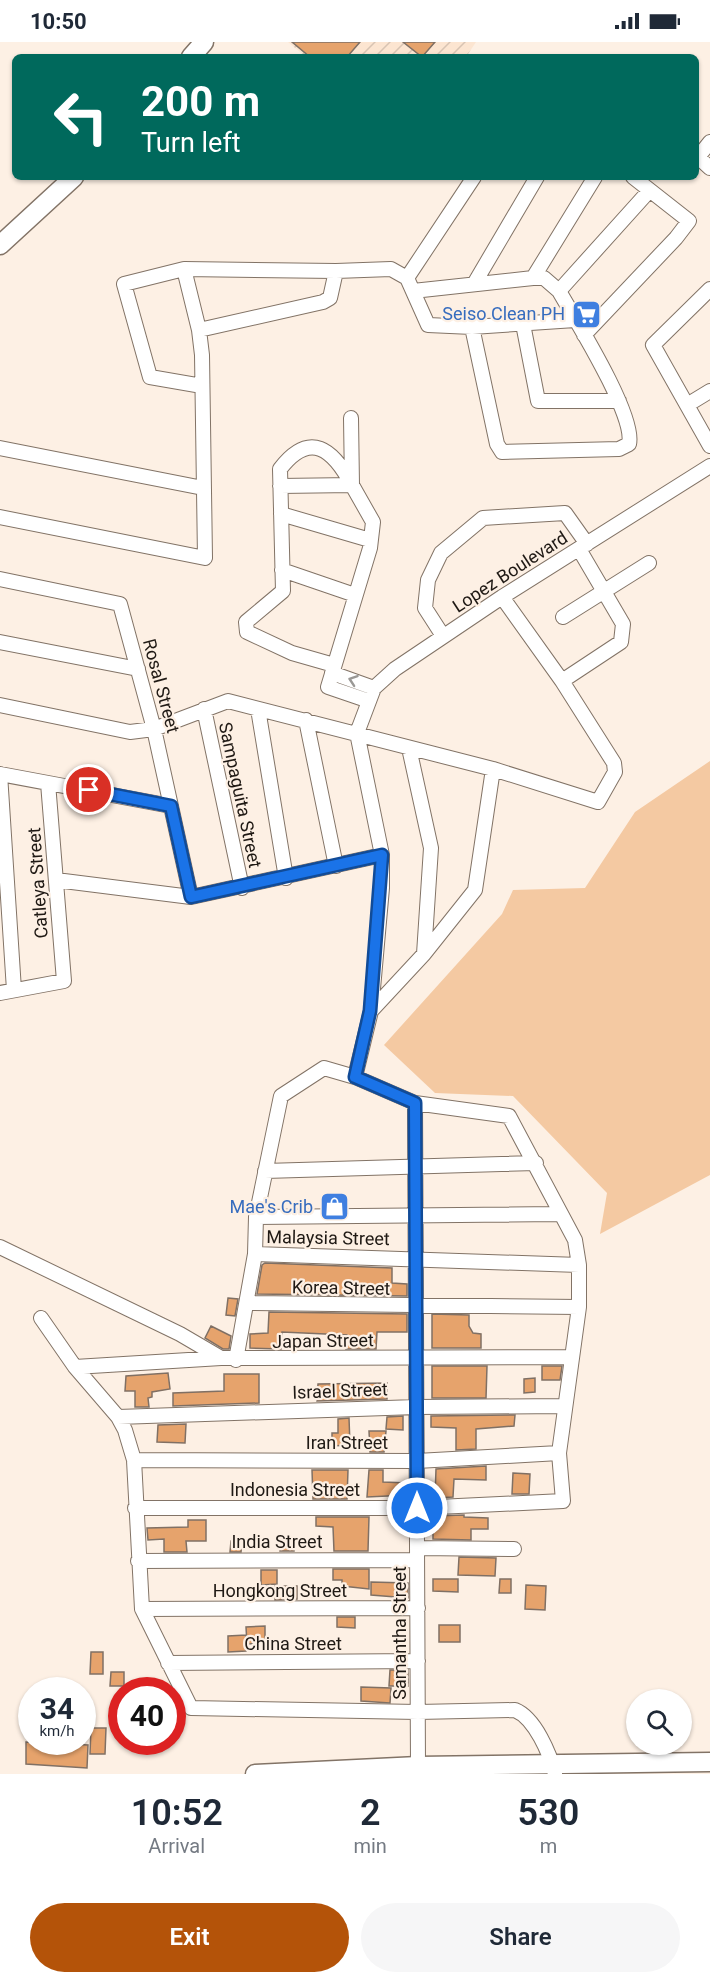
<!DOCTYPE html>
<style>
:root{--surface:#fff;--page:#f6f6f7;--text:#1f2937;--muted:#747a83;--accent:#b45309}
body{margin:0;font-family:Roboto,sans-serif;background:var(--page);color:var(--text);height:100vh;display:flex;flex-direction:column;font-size:22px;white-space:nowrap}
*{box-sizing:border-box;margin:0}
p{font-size:20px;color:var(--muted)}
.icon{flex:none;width:33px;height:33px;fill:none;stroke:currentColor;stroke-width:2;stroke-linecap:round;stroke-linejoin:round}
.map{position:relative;height:1732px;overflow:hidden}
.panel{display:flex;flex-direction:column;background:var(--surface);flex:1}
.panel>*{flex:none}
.hud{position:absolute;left:12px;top:12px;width:687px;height:126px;border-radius:9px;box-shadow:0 2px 4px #0004;background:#00695c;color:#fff;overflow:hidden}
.tools{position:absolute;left:626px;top:1647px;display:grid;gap:12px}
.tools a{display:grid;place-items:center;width:66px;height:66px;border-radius:50%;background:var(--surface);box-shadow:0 2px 4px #0004;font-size:30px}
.speed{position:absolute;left:18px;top:1635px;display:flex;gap:12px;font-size:30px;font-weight:700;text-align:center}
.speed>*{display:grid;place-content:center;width:78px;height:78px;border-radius:50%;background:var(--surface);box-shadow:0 2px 4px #0004;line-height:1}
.speed small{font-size:15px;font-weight:400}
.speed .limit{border:9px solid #d22;background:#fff;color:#111}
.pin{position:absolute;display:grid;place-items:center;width:51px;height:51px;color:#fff;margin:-26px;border:3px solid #fff;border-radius:50%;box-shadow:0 2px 6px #0007}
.me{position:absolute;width:66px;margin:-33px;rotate:0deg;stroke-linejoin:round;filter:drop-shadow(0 0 4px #0008)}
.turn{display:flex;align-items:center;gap:21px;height:126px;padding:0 30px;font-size:27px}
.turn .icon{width:78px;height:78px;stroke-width:2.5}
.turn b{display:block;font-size:42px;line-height:51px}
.eta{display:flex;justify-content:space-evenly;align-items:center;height:102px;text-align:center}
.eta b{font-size:36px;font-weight:600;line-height:42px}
.button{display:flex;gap:12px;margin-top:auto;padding:12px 30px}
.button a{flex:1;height:69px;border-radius:36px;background:var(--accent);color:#fff;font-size:24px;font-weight:600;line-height:69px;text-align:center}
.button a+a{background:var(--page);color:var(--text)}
.status{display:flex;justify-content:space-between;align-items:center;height:42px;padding:0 30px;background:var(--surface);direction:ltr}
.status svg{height:16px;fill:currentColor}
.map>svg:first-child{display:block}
.industrial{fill:url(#industrial-furrows)}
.green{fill:#f4c9a2}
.building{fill:#e6a36c;stroke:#807064;stroke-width:1.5}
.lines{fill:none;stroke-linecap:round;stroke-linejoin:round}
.minor-casing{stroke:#827366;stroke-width:16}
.major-casing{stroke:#827366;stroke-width:21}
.minor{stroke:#fff;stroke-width:14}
.major{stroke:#fff;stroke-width:18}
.oneway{stroke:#9a9895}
.route-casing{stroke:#114b97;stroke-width:15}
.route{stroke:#1a73e8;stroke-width:10}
.labels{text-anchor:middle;stroke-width:4.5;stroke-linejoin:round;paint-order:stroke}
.shop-label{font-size:18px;fill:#366cbe;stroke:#fdf0e4;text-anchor:end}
.street-label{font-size:18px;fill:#1f1914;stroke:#fdf0e4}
</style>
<div class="status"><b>10:50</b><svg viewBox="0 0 49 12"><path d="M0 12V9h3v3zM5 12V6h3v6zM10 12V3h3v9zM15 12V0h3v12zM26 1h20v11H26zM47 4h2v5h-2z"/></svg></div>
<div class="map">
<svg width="710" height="1732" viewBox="0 0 710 1732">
<defs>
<pattern id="industrial-furrows" width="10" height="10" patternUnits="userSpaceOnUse" patternTransform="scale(1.5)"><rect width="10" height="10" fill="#fce5d1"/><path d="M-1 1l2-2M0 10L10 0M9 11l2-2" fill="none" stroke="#d8c4b3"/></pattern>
</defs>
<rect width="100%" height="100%" fill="#fdf0e4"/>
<path class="industrial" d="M288,0H476L466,15H306Z"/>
<path class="green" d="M710,719V1133L600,1192L607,1151L513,1054L435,1051L384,1003L502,872L513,848L585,846L635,770Z"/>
<path class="building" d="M292,0H360L347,15H310Z
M403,0H435L422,15Z
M265,1221L392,1226V1241L407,1242V1254L257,1252L262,1223Z
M228,1256L238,1257L235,1274L226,1273Z
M269,1270L407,1272V1290H377L376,1307H346L347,1293L282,1290L281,1307L250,1306V1292L268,1291Z
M432,1272L469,1273V1284L473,1291L481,1292V1306H432Z
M211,1284L231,1294L229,1307H223L205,1296Z
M432,1324H487L486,1356H432Z
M542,1324H562L560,1338H542Z
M168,1331L170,1347L152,1350V1355L148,1356L149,1365H135V1349H125L126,1334Z
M224,1332H259V1361L173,1364V1351L224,1349Z
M535,1336V1350L524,1351V1337Z
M387,1341V1357L317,1359L318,1342Z
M515,1373L514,1384L476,1387V1407L456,1408V1386L431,1385V1374Z
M403,1374V1388L386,1387L387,1375Z
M349,1376L350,1403L332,1404V1391H338V1377Z
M186,1382L185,1401L157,1400L158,1383Z
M369,1389H386L384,1410H370Z
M486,1424V1438L454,1437L453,1455L435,1456L436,1427Z
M312,1428H348L347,1457H313Z
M369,1428H383V1440L408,1441V1453L367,1455Z
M513,1431L530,1432L529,1452H512Z
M464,1473V1475L488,1476V1487H471V1498L433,1497V1474Z
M316,1475H369L368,1509H334L333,1485L316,1484Z
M188,1478H206V1499H186L187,1510H164V1497L148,1498L147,1486L188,1485Z
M281,1495H294V1509H280Z
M231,1499H242L241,1510H230Z
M459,1515L496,1516L495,1534L458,1533Z
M333,1527H369V1547L342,1544V1538H333Z
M261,1528H277V1542L261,1543Z
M433,1537H458V1550L433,1549Z
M500,1537H511V1551H499Z
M371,1540L408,1541V1556L371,1553Z
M526,1543L546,1544L545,1568L525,1567Z
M275,1544H297V1557L275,1558Z
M337,1575H355V1586L337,1585Z
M439,1583H460V1600H439Z
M265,1584V1601L247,1602L246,1585Z
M246,1593V1609L228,1610V1594Z
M91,1610H103V1632H90Z
M390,1628H408V1644H389Z
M111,1630H124V1644H110Z
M361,1645L391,1646L390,1661L361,1659Z
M91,1686H106L105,1712H90Z
M26,1700L88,1703L87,1726L26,1722Z"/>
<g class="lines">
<defs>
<path id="minor" d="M710,100L698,115L710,126
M407,236L474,135
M533,236L595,135
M474,242L537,135
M710,247L653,303L710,404
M413,249L533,236H544L559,249C575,277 636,374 629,402L619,407L502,410L497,402L472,285
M559,249L649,149
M523,282L538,359H619
M199,288L323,260L330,256L336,229
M584,293L676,196L689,179L633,135
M202,344L150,335L124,242L184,227L336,229L391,227L407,236L428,283L472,285L575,278
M687,363L710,349
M0,406L203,446
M280,444L352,443L373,480L370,506L328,645L369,659
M281,472L370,498
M0,475L205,516L202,313L199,288L184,227
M282,528L355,553
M0,537L120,562L154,687L191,855
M563,575L649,521
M443,594L425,566L428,538L441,511L483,476L565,471L587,502
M0,600L138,627
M334,623L292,611L247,590L246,580L283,549L280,427C310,388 333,407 352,443L351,376
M332,631L374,646
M562,639L621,600L623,582L579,507
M0,663L130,690L154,687L228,659L493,727L598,760L615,730L614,721L562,639L502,555
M204,667L242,846
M258,667L286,836
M306,678L336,824
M409,706L431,806L424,912
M0,732L14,948
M0,732L171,764
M56,838L191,855L382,813
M0,951L64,939L48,741
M371,969L424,912L475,848L493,727
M355,1035L371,969L382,846V813L357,691L374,646L395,627L502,555L710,424
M415,1061L418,1724
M265,1129L536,1121
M256,1175L560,1172
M0,1205L180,1292L221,1316
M255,1212L579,1223
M247,1261L579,1265
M41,1276L75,1325L118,1375L125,1388L134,1418L142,1567L191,1666L418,1670L515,1668C535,1676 550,1712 555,1732
M75,1325L221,1316L571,1315
M118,1375L416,1365L564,1364
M134,1418L417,1419L559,1411
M135,1466H417L563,1459L559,1411L579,1265V1223L575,1198L509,1074L415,1061L355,1035L324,1026L281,1054L256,1175L255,1212L236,1318
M417,1506L514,1507
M138,1519L417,1518
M142,1567L418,1566
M168,1621L418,1619"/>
<path id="major" d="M191,15L204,0
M0,203L74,135
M255,1732L418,1724L710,1720"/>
</defs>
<use href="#minor" class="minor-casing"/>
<use href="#major" class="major-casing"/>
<use href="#minor" class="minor"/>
<use href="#major" class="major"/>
</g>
<defs><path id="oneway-chevron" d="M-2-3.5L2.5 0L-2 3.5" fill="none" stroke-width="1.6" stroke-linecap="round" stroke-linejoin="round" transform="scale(1.5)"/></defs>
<use class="oneway" href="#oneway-chevron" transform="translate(353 638) rotate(-161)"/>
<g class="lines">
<defs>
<path id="route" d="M89,748L171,764L191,855L382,813L370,969L355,1035L415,1061L417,1466"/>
</defs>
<use href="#route" class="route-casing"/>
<use href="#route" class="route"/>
</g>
<defs>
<symbol id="supermarket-square" viewBox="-11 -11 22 22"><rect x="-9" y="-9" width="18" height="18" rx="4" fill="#3f7fe0" stroke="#fdf0e4"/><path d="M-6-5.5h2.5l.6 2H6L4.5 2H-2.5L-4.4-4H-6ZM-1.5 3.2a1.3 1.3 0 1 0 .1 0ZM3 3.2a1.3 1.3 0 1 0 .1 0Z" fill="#fff"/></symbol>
<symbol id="shop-square" viewBox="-11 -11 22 22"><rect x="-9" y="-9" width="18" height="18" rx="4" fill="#3f7fe0" stroke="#fdf0e4"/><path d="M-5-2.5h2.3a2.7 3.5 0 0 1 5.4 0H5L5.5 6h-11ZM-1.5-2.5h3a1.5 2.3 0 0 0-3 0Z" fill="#fff"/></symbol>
</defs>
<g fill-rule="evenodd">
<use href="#supermarket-square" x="570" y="256" width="33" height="33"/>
<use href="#shop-square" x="318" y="1148" width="33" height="33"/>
</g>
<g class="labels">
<g class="shop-label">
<text x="565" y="278">Seiso Clean PH</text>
<text x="313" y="1171">Mae's Crib</text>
</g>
<g class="street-label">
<text transform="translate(510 530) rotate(-33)" y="6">Lopez Boulevard</text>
<text transform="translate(161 644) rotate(75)" y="6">Rosal Street</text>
<text transform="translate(240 753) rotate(78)" y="6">Sampaguita Street</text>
<text transform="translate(38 841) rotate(-94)" y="6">Catleya Street</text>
<text transform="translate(328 1196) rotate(1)" y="6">Malaysia Street</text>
<text transform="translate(341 1246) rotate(1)" y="6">Korea Street</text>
<text transform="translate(323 1299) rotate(-1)" y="6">Japan Street</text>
<text transform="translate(340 1349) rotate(-2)" y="6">Israel Street</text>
<text x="347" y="1407">Iran Street</text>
<text x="295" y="1454">Indonesia Street</text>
<text x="277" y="1506">India Street</text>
<text x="280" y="1555">Hongkong Street</text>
<text transform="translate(400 1591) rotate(-90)" y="6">Samantha Street</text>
<text x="293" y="1608">China Street</text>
</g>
</g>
</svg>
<div class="tools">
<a><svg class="icon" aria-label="search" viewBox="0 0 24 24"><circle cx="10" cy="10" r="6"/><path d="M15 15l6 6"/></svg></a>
</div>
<div class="speed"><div>34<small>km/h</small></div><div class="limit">40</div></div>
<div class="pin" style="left:89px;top:748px;background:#d93025"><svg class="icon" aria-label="arrive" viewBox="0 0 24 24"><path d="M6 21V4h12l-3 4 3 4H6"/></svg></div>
<svg class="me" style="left:417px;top:1466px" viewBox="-20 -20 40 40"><circle r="17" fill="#1a73e8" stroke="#fff" stroke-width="3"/><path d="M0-11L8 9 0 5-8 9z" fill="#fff"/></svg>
<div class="hud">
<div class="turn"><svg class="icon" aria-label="left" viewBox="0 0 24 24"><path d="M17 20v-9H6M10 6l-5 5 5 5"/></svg><div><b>200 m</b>Turn left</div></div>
</div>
</div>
<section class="panel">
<div class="eta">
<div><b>10:52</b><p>Arrival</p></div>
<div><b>2</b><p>min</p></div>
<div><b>530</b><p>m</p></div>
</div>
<div class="button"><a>Exit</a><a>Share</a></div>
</section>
